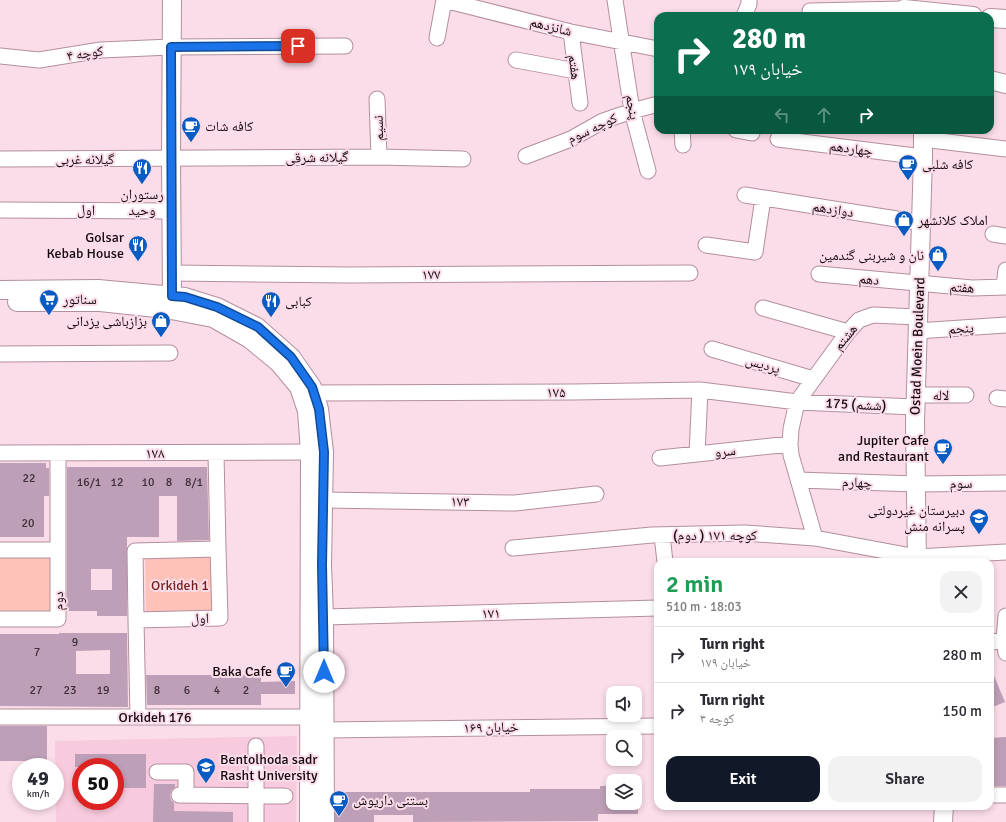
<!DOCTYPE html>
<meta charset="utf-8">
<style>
:root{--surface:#fff;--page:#f2f2f3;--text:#2b2b33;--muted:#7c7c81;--line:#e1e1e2;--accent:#111827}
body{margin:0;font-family:Signika,"Noto Naskh Arabic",sans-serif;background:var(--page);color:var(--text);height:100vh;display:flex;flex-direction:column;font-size:15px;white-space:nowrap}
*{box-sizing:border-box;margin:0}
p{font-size:13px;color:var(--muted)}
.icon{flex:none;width:22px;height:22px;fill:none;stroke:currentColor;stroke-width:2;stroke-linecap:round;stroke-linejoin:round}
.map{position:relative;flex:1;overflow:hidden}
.side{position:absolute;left:654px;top:558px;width:340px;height:252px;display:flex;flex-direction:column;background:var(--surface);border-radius:12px;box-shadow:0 2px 6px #0003}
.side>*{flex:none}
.banner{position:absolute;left:654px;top:12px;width:340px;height:122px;border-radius:12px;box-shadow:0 2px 6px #0003;background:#0b6e4f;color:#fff;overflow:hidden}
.fabs{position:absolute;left:606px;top:686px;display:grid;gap:8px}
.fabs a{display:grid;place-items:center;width:36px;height:36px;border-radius:8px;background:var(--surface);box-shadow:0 2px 6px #0003;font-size:20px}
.speed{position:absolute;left:12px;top:758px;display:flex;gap:8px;font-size:20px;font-weight:700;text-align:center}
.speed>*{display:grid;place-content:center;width:52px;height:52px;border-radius:50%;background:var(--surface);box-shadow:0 2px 6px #0003;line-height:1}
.speed small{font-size:10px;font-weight:400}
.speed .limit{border:6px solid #d22;background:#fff;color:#111}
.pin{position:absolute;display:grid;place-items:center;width:34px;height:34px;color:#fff;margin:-17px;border-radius:8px;box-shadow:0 2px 6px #0006}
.me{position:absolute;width:44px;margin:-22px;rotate:0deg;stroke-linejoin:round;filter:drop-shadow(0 0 3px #0008)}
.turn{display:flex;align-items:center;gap:14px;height:84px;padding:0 12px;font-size:18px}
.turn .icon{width:52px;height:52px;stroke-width:2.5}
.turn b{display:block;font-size:28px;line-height:34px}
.lanes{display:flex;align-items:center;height:38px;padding:0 12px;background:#0003;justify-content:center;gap:20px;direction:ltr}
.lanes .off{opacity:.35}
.round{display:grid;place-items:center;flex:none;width:42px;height:42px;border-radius:12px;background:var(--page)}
.headline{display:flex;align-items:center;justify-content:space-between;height:68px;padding:0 12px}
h1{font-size:24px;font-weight:600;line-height:30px;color:#1e9e55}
.primary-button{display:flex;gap:8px;margin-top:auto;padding:8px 12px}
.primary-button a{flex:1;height:46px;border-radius:12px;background:var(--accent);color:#fff;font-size:16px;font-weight:600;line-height:46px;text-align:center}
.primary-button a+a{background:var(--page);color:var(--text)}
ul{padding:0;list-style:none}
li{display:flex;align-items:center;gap:12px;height:56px;padding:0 12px;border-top:1px solid var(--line)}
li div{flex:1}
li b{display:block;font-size:15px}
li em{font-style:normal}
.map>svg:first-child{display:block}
.built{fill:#f8cadd;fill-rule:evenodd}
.green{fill:#fec2b8}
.building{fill:#bd9fb7;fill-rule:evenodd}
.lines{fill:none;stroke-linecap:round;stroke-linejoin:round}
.minor-casing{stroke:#b38f9e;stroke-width:17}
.major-casing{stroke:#b38f9e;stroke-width:20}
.minor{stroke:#fff;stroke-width:15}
.major{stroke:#fff;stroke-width:18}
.route-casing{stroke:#114b97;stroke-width:10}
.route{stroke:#1a73e8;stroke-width:7}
.labels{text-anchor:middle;stroke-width:4;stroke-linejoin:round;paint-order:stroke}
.number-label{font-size:12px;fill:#3f2e38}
.street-label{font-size:14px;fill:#15090e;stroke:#fbdce9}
.poi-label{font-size:14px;fill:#15090e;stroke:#fbdce9;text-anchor:start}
.park-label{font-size:14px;fill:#771f18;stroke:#fbdce9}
</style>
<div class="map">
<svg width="1006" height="822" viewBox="0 0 1006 822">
<rect width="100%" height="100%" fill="#fbdce9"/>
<path class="built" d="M297,736L296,822H56L55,741ZM81,767H115V801H81Z"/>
<path class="green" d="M215,555L216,613L146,614L145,556Z
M50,557V612L0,613V558Z"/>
<path class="building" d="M0,463H46V468H49V496H44V537H0Z
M67,467H207L209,540L177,541V496H159V537H127V616H97V611H67ZM91,569H112V590H91Z
M59,633H127L128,707L0,706V634H59ZM110,650V674H76V651Z
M990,666L1005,702L990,708Z
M146,675H261V682L295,681V694H261V705H147Z
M0,726H47V761H0Z
M1006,737V786H990V738Z
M75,754H146V788H115V767H75Z
M154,784H175V787L171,791L170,795L171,800L174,803V811L233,812V822H153Z
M600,786H613V803H638V814H598V821L413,822V815H374V822H335V792H530V789H600Z"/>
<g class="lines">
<defs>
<path id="minor" d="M615,0L632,111L648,171
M810,11L904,9
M744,16L749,4V0
M571,32L580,103
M437,38L444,0L571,32L658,49
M0,56L39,60L101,50L171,47L345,46
M516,60L576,71
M377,99L379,157
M682,130L683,145
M736,130L752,133
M778,139L923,157
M923,139L1006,149
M526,156L571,139L603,121L632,111L658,104
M0,159L379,157L463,159
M745,195L922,223
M0,210L172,211
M993,234L1006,236
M706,245L755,252L763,198
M172,273L348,275L690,273
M819,274L972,288L1006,287
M1004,287L1006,270
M763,308L848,332
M917,331L1006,325
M712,349L813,379
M0,354L170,353
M314,393L573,392L700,390L797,402L915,407
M915,395H966
M997,398L1006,399
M0,453L310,452
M58,453V550
M216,453L218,549
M697,454L700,390
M660,458L790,444
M798,480L916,484L1006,483
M324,500L515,503L596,494
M662,535L665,562
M815,538L791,455L790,444L791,429L797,402L848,332L859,320L873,315L917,317
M513,548L652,535L745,533L815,538L917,557L1006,552
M218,549L220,618L136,620L135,551Z
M0,550H58V619H0
M1006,616L1004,639L1006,653
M324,617L658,608
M136,620L138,717
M990,643L1004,639
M0,717H310
M324,730L658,726
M157,772H186V795
M179,795L285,796
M990,795H1006
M256,822V746"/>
<path id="major" d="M172,0L171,159L172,296
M904,9L973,16
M990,18L1006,19
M990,80L1006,84
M0,290L98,289L185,297L217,307L257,327L291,357L312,387L319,409L324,452L322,565L324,617L325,822
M17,302H100L166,309L213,318L250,339L279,363L299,387L307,411L310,452L309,822
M917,562L915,422L923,157V130
M943,822L944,806"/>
</defs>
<use href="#minor" class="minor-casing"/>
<use href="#major" class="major-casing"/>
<use href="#minor" class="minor"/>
<use href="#major" class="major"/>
</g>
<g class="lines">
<defs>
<path id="route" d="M298,46L171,47L172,296L185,297L217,307L258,327L291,357L312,387L319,409L324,452L322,565L324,672"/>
</defs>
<use href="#route" class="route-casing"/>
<use href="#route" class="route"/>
</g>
<defs>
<symbol id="cafe-pin" viewBox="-11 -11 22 30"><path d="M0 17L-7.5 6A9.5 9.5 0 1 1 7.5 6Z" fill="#095bc4" stroke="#fbdce9"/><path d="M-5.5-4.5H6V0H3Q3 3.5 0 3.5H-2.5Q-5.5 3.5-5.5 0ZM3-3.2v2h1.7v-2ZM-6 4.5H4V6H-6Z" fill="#fff"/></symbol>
<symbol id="restaurant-pin" viewBox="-11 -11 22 30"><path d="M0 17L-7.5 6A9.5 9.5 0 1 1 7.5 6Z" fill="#095bc4" stroke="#fbdce9"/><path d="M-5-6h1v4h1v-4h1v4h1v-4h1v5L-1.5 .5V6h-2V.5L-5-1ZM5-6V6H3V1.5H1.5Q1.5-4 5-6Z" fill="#fff"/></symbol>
<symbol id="shop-pin" viewBox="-11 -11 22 30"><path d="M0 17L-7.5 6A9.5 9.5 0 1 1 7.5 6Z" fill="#095bc4" stroke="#fbdce9"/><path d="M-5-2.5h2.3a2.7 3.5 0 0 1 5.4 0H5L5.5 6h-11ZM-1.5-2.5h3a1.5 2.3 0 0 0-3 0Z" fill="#fff"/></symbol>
<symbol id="supermarket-pin" viewBox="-11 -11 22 30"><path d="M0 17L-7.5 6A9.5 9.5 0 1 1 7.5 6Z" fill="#095bc4" stroke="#fbdce9"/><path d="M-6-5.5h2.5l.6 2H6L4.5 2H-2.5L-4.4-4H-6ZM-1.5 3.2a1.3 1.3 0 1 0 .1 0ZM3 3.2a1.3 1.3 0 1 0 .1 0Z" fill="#fff"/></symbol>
<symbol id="school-pin" viewBox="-11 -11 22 30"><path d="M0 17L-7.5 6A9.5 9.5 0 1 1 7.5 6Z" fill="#095bc4" stroke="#fbdce9"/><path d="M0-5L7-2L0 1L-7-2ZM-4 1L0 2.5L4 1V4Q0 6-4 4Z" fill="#fff"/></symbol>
<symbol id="university-pin" viewBox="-11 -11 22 30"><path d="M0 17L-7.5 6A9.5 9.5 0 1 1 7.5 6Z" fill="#095bc4" stroke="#fbdce9"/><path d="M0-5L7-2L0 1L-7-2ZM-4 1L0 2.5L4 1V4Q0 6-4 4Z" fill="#fff"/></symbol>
</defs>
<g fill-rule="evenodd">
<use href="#cafe-pin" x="180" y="115" width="22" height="30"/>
<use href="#cafe-pin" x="897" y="153" width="22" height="30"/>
<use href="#restaurant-pin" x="131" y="157" width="22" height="30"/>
<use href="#shop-pin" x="893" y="209" width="22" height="30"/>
<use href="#restaurant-pin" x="127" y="234" width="22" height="30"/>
<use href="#shop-pin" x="927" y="244" width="22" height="30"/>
<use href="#supermarket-pin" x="38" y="288" width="22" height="30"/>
<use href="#restaurant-pin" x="260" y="290" width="22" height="30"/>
<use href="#shop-pin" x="150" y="310" width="22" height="30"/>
<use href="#cafe-pin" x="932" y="437" width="22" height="30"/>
<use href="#school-pin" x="968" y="507" width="22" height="30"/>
<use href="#cafe-pin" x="275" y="660" width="22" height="30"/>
<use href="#university-pin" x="195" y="756" width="22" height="30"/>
<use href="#cafe-pin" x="328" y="789" width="22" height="30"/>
</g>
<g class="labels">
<g class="number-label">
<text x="29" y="482">22</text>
<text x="89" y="486">16/1</text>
<text x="117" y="486">12</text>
<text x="148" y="486">10</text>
<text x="169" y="486">8</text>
<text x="194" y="486">8/1</text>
<text x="28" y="527">20</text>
<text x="75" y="646">9</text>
<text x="37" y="656">7</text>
<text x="36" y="694">27</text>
<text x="70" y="694">23</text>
<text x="103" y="694">19</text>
<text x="157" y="694">8</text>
<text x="187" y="694">6</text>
<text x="217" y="694">4</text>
<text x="246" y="694">2</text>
</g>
<g class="street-label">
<text transform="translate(551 26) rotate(14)" y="5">شانزدهم</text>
<text transform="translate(85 53) rotate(-9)" y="5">کوچه ۴</text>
<text transform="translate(575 67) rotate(83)" y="5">هفتم</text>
<text transform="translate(633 107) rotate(79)" y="5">پنجم</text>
<text transform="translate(378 128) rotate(-91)" y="5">نسیم</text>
<text transform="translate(592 128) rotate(-25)" y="5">کوچه سوم</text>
<text transform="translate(851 148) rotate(7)" y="5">چهاردهم</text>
<text transform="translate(317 157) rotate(-1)" y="5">گیلانه شرقی</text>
<text x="85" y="164">گیلانه غربی</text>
<text transform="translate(833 209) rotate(9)" y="5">دوازدهم</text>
<text x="86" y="215">اول</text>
<text transform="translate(431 274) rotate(-1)" y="5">۱۷۷</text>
<text transform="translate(869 279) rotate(5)" y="5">دهم</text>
<text transform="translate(962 287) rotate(3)" y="5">هفتم</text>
<text transform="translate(961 328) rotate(-4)" y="5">پنجم</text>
<text transform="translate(845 337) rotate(-51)" y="5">هشتم</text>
<text transform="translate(917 346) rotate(-88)" y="5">Ostad Moein Boulevard</text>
<text transform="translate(763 364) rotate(16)" y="5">پردیس</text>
<text x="556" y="397">۱۷۵</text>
<text x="941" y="400">لاله</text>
<text transform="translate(856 404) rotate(3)" y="5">175 (ششم)</text>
<text transform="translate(725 451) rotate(-6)" y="5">سرو</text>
<text x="155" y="458">۱۷۸</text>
<text transform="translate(857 482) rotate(2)" y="5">چهارم</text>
<text transform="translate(961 483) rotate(-1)" y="5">سوم</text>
<text transform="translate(460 501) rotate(2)" y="5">۱۷۳</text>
<text x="715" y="540">کوچه ۱۷۱ ( دوم)</text>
<text transform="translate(58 601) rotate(-90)" y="5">دوم</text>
<text transform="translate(491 613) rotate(-2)" y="5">۱۷۱</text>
<text transform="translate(200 618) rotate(-1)" y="5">اول</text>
<text x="155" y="722">Orkideh 176</text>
<text transform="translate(491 727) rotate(-1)" y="5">خیابان ۱۶۹</text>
</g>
<g class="poi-label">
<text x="205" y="131">کافه شات</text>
<text x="922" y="169">کافه شلبی</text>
<text x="142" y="199" text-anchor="middle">رستوران<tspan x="142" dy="16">وحید</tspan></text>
<text x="918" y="225">املاک کلانشهر</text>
<text x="124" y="242" text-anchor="end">Golsar<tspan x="124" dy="16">Kebab House</tspan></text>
<text x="924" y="260" text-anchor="end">نان و شیربنی گندمین</text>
<text x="63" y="304">سناتور</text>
<text x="285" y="306">کبابی</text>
<text x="147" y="326" text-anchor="end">بزازباشی یزدانی</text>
<text x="929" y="445" text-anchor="end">Jupiter Cafe<tspan x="929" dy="16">and Restaurant</tspan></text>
<text x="965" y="515" text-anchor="end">دبیرستان غیردولتی<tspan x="965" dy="16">پسرانه منش</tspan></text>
<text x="272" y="676" text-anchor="end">Baka Cafe</text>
<text x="220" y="764">Bentolhoda sadr<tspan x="220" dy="16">Rasht University</tspan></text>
<text x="353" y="805">بستنی داریوش</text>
</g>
<g class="park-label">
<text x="180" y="590">Orkideh 1</text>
</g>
</g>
</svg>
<div class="fabs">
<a><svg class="icon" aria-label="sound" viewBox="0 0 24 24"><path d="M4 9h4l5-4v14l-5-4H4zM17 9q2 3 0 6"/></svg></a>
<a><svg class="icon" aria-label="search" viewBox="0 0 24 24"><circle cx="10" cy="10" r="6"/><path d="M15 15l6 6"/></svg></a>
<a><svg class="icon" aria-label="layers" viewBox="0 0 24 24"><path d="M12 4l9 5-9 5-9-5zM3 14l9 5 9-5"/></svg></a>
</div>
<div class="speed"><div>49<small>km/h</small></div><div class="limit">50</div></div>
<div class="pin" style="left:298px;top:46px;background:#d93025"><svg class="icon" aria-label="arrive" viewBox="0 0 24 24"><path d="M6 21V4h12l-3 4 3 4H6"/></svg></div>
<svg class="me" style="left:324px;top:672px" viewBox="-20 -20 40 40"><circle r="19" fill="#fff"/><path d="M0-13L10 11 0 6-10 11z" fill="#1a73e8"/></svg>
<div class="banner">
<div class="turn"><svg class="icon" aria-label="right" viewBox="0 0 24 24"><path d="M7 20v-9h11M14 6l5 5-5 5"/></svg><div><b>280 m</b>خیابان ۱۷۹</div></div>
<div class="lanes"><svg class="icon off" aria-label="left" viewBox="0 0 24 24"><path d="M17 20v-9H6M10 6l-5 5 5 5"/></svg><svg class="icon off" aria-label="ahead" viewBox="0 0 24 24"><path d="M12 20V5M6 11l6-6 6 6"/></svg><svg class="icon" aria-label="right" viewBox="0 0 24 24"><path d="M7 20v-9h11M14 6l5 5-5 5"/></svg></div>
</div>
<section class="side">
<div class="headline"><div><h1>2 min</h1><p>510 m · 18:03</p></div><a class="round"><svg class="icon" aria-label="close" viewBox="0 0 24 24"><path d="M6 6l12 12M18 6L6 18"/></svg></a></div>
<ul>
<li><svg class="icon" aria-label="right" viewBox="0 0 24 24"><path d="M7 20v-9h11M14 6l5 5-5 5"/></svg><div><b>Turn right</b><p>خیابان ۱۷۹</p></div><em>280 m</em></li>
<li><svg class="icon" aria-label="right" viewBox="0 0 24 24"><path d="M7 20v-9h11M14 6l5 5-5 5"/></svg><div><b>Turn right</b><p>کوچه ۳</p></div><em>150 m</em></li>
</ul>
<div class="primary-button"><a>Exit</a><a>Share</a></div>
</section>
</div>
